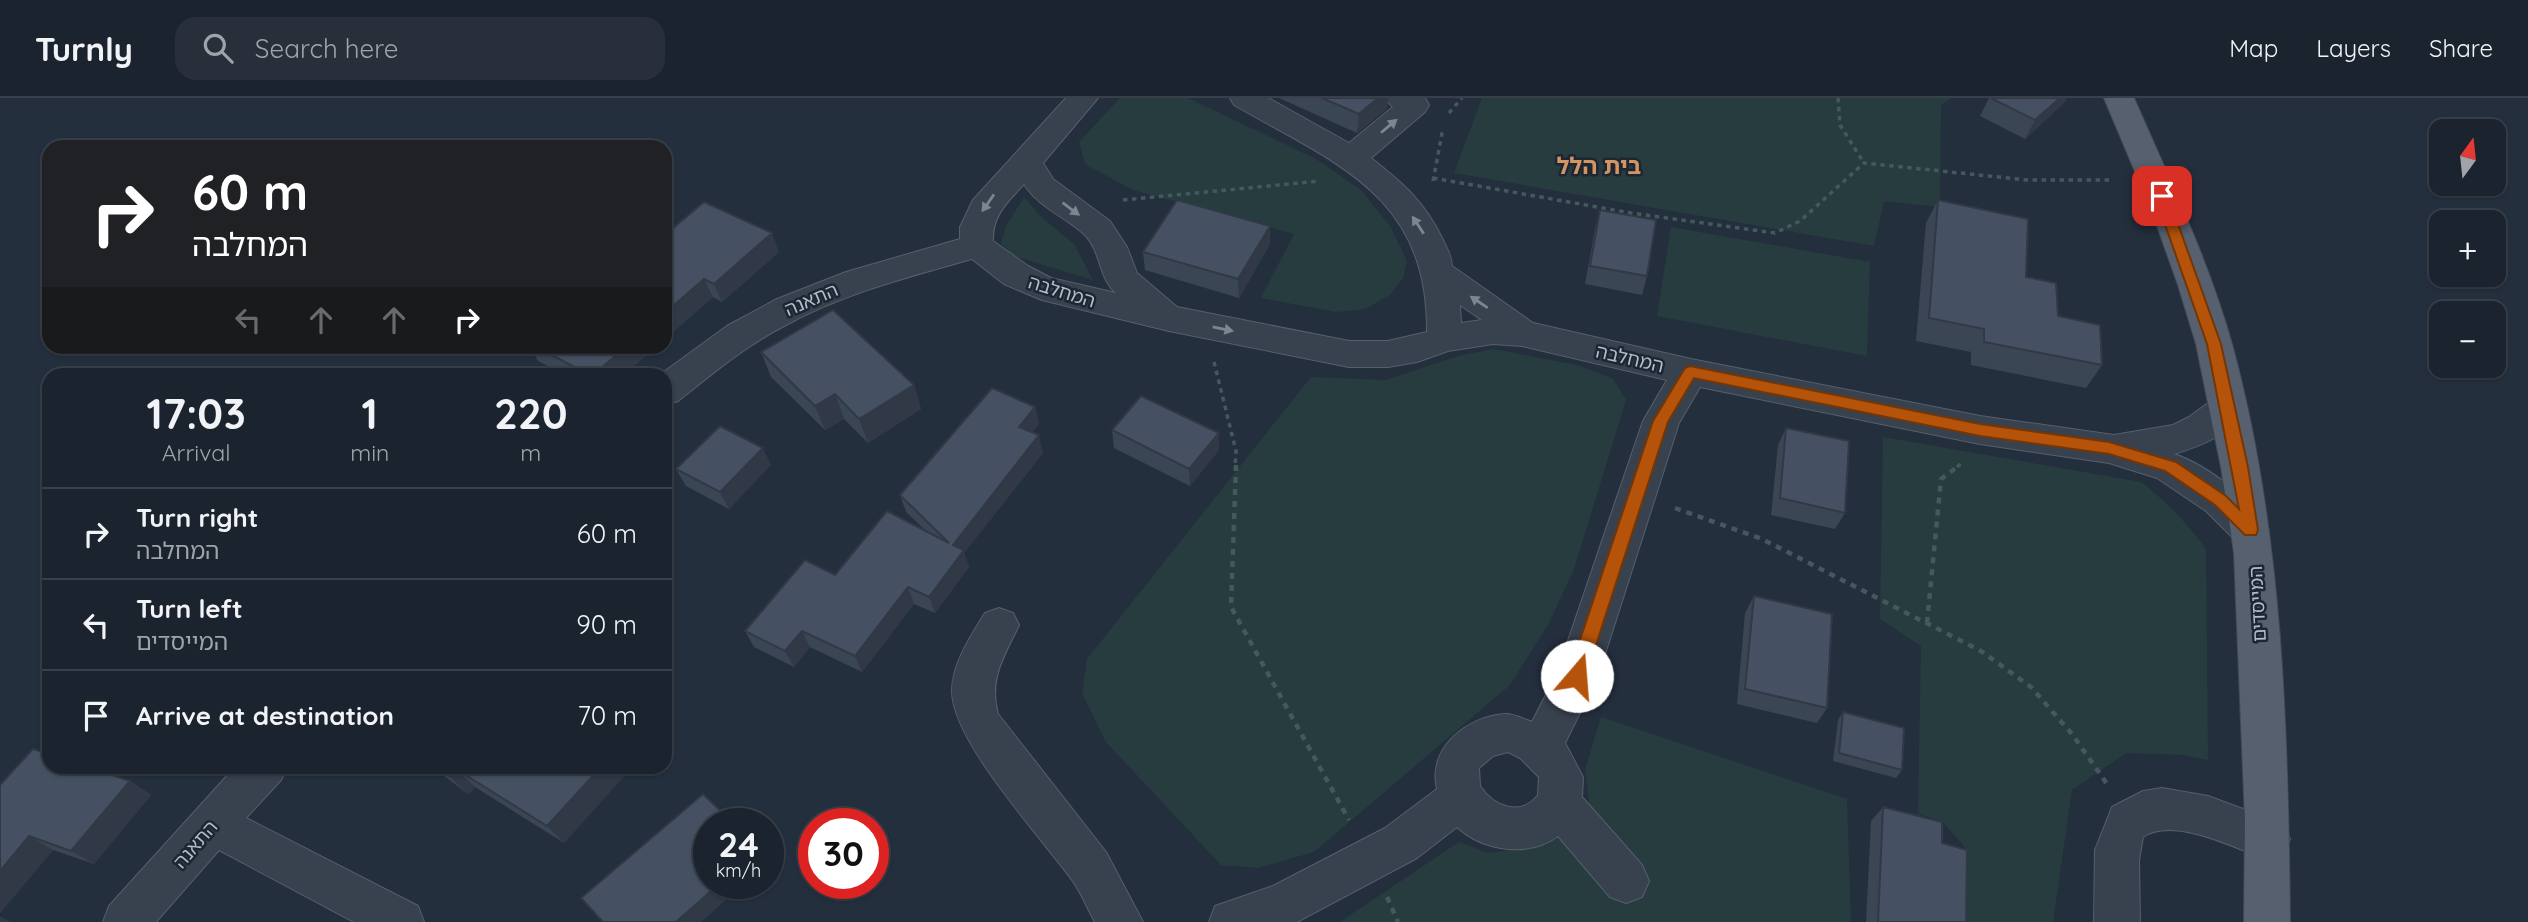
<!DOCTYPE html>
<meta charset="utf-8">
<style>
:root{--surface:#1b232e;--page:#282f3a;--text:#f1f3f6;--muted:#a0a4aa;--line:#39404a}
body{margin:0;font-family:Quicksand,"Noto Sans Hebrew",sans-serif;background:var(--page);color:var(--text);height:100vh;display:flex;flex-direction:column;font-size:26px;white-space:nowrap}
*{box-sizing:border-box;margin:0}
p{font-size:23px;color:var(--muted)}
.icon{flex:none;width:38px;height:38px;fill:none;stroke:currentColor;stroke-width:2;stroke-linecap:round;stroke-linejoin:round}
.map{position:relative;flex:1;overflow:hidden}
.drawer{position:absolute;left:42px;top:270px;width:630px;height:406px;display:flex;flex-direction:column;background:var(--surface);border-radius:21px;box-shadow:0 2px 5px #0004,0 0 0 2px var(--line)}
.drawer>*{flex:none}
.banner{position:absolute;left:42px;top:42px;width:630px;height:214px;border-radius:21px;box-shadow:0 2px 5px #0004,0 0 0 2px var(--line);background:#202124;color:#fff;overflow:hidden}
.needle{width:46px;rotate:15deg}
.buttons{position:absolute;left:2429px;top:21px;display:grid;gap:14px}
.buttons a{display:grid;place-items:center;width:77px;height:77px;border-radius:14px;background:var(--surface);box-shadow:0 2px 5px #0004,0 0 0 2px var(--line);font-size:35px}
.speed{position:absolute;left:693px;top:710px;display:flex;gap:14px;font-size:35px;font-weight:700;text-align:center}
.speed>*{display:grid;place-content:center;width:91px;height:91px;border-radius:50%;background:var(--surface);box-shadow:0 2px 5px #0004,0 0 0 2px var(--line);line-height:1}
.speed small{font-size:18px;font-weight:400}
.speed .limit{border:10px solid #d22;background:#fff;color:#111}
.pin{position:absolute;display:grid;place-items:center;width:60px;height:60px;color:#fff;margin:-30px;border-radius:14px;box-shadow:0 4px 10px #0006}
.me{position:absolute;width:77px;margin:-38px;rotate:18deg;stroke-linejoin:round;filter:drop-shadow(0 0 5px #0008)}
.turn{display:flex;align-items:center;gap:24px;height:147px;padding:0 35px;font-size:32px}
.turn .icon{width:91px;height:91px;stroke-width:2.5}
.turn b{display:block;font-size:49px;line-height:60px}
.lanes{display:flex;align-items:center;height:66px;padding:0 35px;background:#0003;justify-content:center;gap:35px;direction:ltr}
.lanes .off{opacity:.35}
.eta{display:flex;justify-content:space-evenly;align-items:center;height:119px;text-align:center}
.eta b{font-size:42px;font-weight:800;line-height:49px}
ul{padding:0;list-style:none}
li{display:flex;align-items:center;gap:21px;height:91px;padding:0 35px;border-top:2px solid var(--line)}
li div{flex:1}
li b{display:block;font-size:26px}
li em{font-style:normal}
header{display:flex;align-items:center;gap:42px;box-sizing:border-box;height:98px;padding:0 35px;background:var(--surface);border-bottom:2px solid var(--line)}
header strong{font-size:33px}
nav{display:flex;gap:38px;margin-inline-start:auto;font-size:24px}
.search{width:490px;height:63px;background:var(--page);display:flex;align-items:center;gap:18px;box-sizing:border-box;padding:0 24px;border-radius:21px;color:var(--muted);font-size:26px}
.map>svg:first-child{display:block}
.green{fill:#263c3f}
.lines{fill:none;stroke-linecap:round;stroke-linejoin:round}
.minor-casing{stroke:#565f6c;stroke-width:2}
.major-casing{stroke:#414a57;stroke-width:2}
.path-far1{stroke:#44595c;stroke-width:3.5;stroke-dasharray:4.5 4.5;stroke-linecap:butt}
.path{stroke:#44595c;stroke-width:4.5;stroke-dasharray:6 6;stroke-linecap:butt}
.minor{fill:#38414e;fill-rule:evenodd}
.major{fill:#56606e;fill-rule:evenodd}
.wall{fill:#3b4654}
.shaded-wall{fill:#303945}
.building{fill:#455162;stroke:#303945;stroke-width:2}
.oneway{fill:#7c8592}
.route{fill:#b45309;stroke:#753606;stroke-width:2}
.labels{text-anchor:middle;stroke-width:5;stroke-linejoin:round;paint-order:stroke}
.street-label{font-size:19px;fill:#b4bcc9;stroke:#1d2633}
.quarter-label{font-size:23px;font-weight:bold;fill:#d59563;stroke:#1d2633}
</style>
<header>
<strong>Turnly</strong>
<div class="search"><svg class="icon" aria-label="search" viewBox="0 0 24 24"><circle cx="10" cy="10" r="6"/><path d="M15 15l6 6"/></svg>Search here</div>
<nav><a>Map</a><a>Layers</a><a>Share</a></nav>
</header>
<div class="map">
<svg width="2528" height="824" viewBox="0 0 2528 824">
<rect width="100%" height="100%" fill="#242f3e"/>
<path class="green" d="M1120,0H1188L1316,61L1361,92L1390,128L1407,163L1403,180L1390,197L1365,211L1336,214L1261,200L1294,136L1133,92L1085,66L1079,44Z
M1482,0H1952L1941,7L1940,109L1884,103L1874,148L1454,75Z
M1024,99L1040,118L1074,146L1093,182L1014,158L1001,145L1006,128Z
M1671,129L1870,164L1867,258L1657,218Z
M1494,251L1581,268L1613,281L1626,302L1574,471L1549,525L1510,587L1314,754L1258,770L1221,767L1106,644L1082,595L1087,561L1311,279L1386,282L1458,258Z
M1883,339L2141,384C2167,404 2187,425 2206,451L2208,662L2183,657L2126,655L2072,692L2053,824H1967L1964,748L1942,723L1918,716L1921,548L1880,521Z
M1601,619L1847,701L1851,824H1340L1459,744L1488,755L1547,747L1590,711L1585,672Z"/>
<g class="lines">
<defs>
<path id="minor" d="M1066,0H1098L1043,65L1053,81L1110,123L1127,149L1137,175L1177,209L1349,243H1388L1427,234C1428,97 1337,66 1234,7L1230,0H1268L1349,45L1393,9L1384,0H1425L1429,7L1425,14L1371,60C1403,85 1425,104 1443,142C1447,151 1452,158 1452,168L1533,225L1691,261L1980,318L2114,337L2173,327L2189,319L2215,300L2228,296L2241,300L2246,310C2232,336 2201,348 2174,356C2205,366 2255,403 2269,432L2264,443L2250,448L2236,443L2206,413L2157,380L2109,365L1980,346L1700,289L1679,325L1598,578L1565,645L1583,679L1582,699L1642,767L1649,783L1642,799L1626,805L1610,799L1558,738C1529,760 1483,753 1457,729L1417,760L1297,824H1209L1215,808L1273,788L1385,730L1437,691C1427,650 1467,618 1506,616C1514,616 1524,621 1532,624L1557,575L1643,323L1667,282L1522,248L1493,246L1448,253L1417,264L1388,269H1349L1169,233L1042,202L1004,186L972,161C908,179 842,196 784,228C745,248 712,276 678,303L665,307V276H661L727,228L777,201L846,174L960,141V129L973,102ZM1024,86C1038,109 1066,119 1086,138C1101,154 1099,181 1116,195L1051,180L1028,168L993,143C992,117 1008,104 1024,86ZM1460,207L1482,222L1461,225ZM1508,654L1520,660L1539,679L1538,697C1521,719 1494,709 1480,688L1479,670L1493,658Z
M999,510L1013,515L1019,527C1005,557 988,581 998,616L1106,754L1143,824H1095C1087,810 1081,794 1072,782C1041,739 952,643 952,593C952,566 971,538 985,515Z
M236,668H288L281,682L246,720L418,808L424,824H354L219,752L156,824H103L109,808Z
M2162,690L2208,698L2283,726L2290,741L2283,756L2267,762C2236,750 2173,718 2143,739L2139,762L2140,824H2094L2095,752L2112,709L2143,693Z"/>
<path id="major" d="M2104,0H2134C2169,80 2208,161 2232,246C2283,433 2288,631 2290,824H2244L2245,722L2234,455L2221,369L2196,246L2178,187L2152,114Z"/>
</defs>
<use href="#minor" class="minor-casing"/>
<use href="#major" class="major-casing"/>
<path class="path-far1" d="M1838,0L1840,27L1864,65
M1449,15L1462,0
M1433,80L1631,115L1775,135L1800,123L1864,65L2027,82H2113
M1433,83L1443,30
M1123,102L1320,83
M1214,264L1236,353L1235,369
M1957,369L1962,365"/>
<path class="path" d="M1236,367L1231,509L1349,722
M1675,410L1762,441L1981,553L2031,589L2072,636L2107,686
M1927,525L1941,381L1960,367
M1387,799L1398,824"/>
<use href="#minor" class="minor"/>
<use href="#major" class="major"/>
</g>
<path class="wall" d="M1279,0H1388L1387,11L1357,35Z
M1989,0H2067L2064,5L2025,41L1980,18Z
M1938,102L2026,179L2058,218L2102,267L2086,290L1971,267V254L1916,243L1926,125Z
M1600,112L1647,178L1642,197L1585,186L1595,131Z
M1270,128V146L1239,200L1145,172L1143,154Z
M665,137L779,154L722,204L713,199L665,241Z
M529,248H657L625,276H564L538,263Z
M761,254L914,287L921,311L868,345L844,321L825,332L771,279Z
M1035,309L1039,326L1032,334L1043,355L964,455L969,469L935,515L914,506L862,574L810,549L794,569L754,549L745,533L835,477L926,433L906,414L900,397Z
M1786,330L1845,415L1835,431L1771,417L1778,347Z
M1112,332L1219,352L1190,388L1114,350Z
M771,367L729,411L686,388L676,371Z
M1754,498L1827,610L1817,625L1737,606L1745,515Z
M1843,614L1902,672L1896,680L1833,663L1838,622Z
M431,668H633L564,745L475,689L468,696Z
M130,683L151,697L94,766L53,752L0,815V687Z
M1883,709L1942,745L1966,824H1866L1871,723Z"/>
<path class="shaded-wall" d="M1378,0H1388L1387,11L1357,35L1359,16Z
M2060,0H2067L2064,5L2025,41L2035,22Z
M1270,128V146L1239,200L1238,181Z
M772,135L779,154L722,204L714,186Z
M704,181L713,199L665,241V215Z
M627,248H657L625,276H594Z
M914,287L921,311L868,345L859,321Z
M835,296L844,321L825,332L815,308Z
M1035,309L1039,326L1023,346L1019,329Z
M1219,335V352L1190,388L1189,371Z
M1039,337L1043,355L964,455L969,469L935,515L929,499L953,447Z
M763,350L771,367L729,411L720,394Z
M665,454L671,465L665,471Z
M908,489L914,506L862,574L855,558Z
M802,533L810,549L794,569L785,553Z
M602,668H633L564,745L547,728Z
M456,671L475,689L468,696L449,678Z
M130,683L151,697L94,766L71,753Z
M29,738L53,752L0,815V773Z
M719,786H744L701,824H676Z
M0,818L11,824H0Z"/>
<path class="building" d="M1322,0H1378L1359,16Z
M1991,0H2060L2035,22Z
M1177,102L1270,128L1238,181L1143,154Z
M1938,102L2028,121L2026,179L2056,185L2058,218L2100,227L2102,267L1984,244V231L1929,220Z
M704,104L772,135L714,186L704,181L665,215V137Z
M1600,112L1656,122L1647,178L1590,168Z
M833,212L914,287L859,321L835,296L815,308L761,254Z
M534,248H627L594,276H588Z
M992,290L1035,309L1019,329L1039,337L953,447L964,452L929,499L908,489L855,558L802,533L785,553L745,533L805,462L835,477L887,413L949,445L900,397Z
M1141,298L1219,335L1189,371L1112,332Z
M720,328L763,350L720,394L676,371Z
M1786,330L1849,343L1845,415L1780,400Z
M1754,498L1832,516L1827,610L1745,591Z
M1843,614L1904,630L1902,672L1839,655Z
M33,651L49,656V668H86L130,683L71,753L29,738L0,773V687Z
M436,668H602L547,728L456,671L449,678Z
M703,696L734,726H709V786H719L676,824H603L581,800Z
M1883,709L1942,724V745L1967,752L1966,824H1878Z"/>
<defs><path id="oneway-solid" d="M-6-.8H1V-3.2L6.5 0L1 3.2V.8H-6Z" transform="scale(1.75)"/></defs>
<g class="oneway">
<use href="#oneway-solid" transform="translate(1389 28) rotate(-40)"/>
<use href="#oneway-solid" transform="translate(988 105) rotate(125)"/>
<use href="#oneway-solid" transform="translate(1071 111) rotate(37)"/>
<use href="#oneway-solid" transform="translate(1418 127) rotate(-123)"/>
<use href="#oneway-solid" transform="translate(1479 204) rotate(-146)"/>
<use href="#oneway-solid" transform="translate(1223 231) rotate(11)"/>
</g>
<path class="route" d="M2162,94L2168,98L2221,246L2248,369L2258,432L2256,437H2245L2215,407L2165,373L2109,356L1980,338L1694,280L1668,324L1586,578L1583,583L1577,585L1571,583L1568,578L1653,323L1685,270L1690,268L1980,326L2109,344L2176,364L2226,398L2239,411L2207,246L2155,98Z"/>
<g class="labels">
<g class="street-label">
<text transform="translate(1062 193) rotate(17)" y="7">המחלבה</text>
<text transform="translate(811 201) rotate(-23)" y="7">התאנה</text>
<text transform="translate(1630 260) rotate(13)" y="7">המחלבה</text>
<text transform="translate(2257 506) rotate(-93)" y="7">המייסדים</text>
<text transform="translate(195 746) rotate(-49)" y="7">התאנה</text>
</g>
<g class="quarter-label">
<text x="1599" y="76">בית הלל</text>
</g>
</g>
</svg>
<div class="buttons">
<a><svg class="needle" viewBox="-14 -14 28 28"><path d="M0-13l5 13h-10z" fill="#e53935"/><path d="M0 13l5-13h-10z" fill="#a0a4aa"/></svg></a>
<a>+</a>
<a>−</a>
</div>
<div class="speed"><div>24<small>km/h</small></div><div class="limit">30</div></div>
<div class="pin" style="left:2162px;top:98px;background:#d93025"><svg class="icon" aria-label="arrive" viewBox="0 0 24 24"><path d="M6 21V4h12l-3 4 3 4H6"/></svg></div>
<svg class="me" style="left:1577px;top:578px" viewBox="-20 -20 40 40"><circle r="19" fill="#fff"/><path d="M0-13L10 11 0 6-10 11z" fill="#b45309"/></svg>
<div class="banner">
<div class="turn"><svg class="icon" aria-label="right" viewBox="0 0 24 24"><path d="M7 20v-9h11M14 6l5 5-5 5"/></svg><div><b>60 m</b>המחלבה</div></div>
<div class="lanes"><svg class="icon off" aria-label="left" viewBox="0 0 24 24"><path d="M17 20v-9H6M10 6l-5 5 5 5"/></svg><svg class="icon off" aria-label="ahead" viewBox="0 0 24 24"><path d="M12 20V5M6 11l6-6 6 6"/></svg><svg class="icon off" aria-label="ahead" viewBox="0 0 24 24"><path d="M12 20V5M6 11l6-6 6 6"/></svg><svg class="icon" aria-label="right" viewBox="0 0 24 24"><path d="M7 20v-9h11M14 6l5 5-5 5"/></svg></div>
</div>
<section class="drawer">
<div class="eta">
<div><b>17:03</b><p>Arrival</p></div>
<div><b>1</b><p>min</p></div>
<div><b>220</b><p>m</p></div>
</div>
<ul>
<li><svg class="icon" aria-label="right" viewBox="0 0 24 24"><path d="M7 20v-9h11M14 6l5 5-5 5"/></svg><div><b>Turn right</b><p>המחלבה</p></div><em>60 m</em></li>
<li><svg class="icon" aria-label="left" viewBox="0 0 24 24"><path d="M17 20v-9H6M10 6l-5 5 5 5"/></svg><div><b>Turn left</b><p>המייסדים</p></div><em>90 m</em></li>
<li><svg class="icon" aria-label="arrive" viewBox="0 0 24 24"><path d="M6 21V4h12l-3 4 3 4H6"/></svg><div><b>Arrive at destination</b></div><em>70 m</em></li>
</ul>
</section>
</div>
